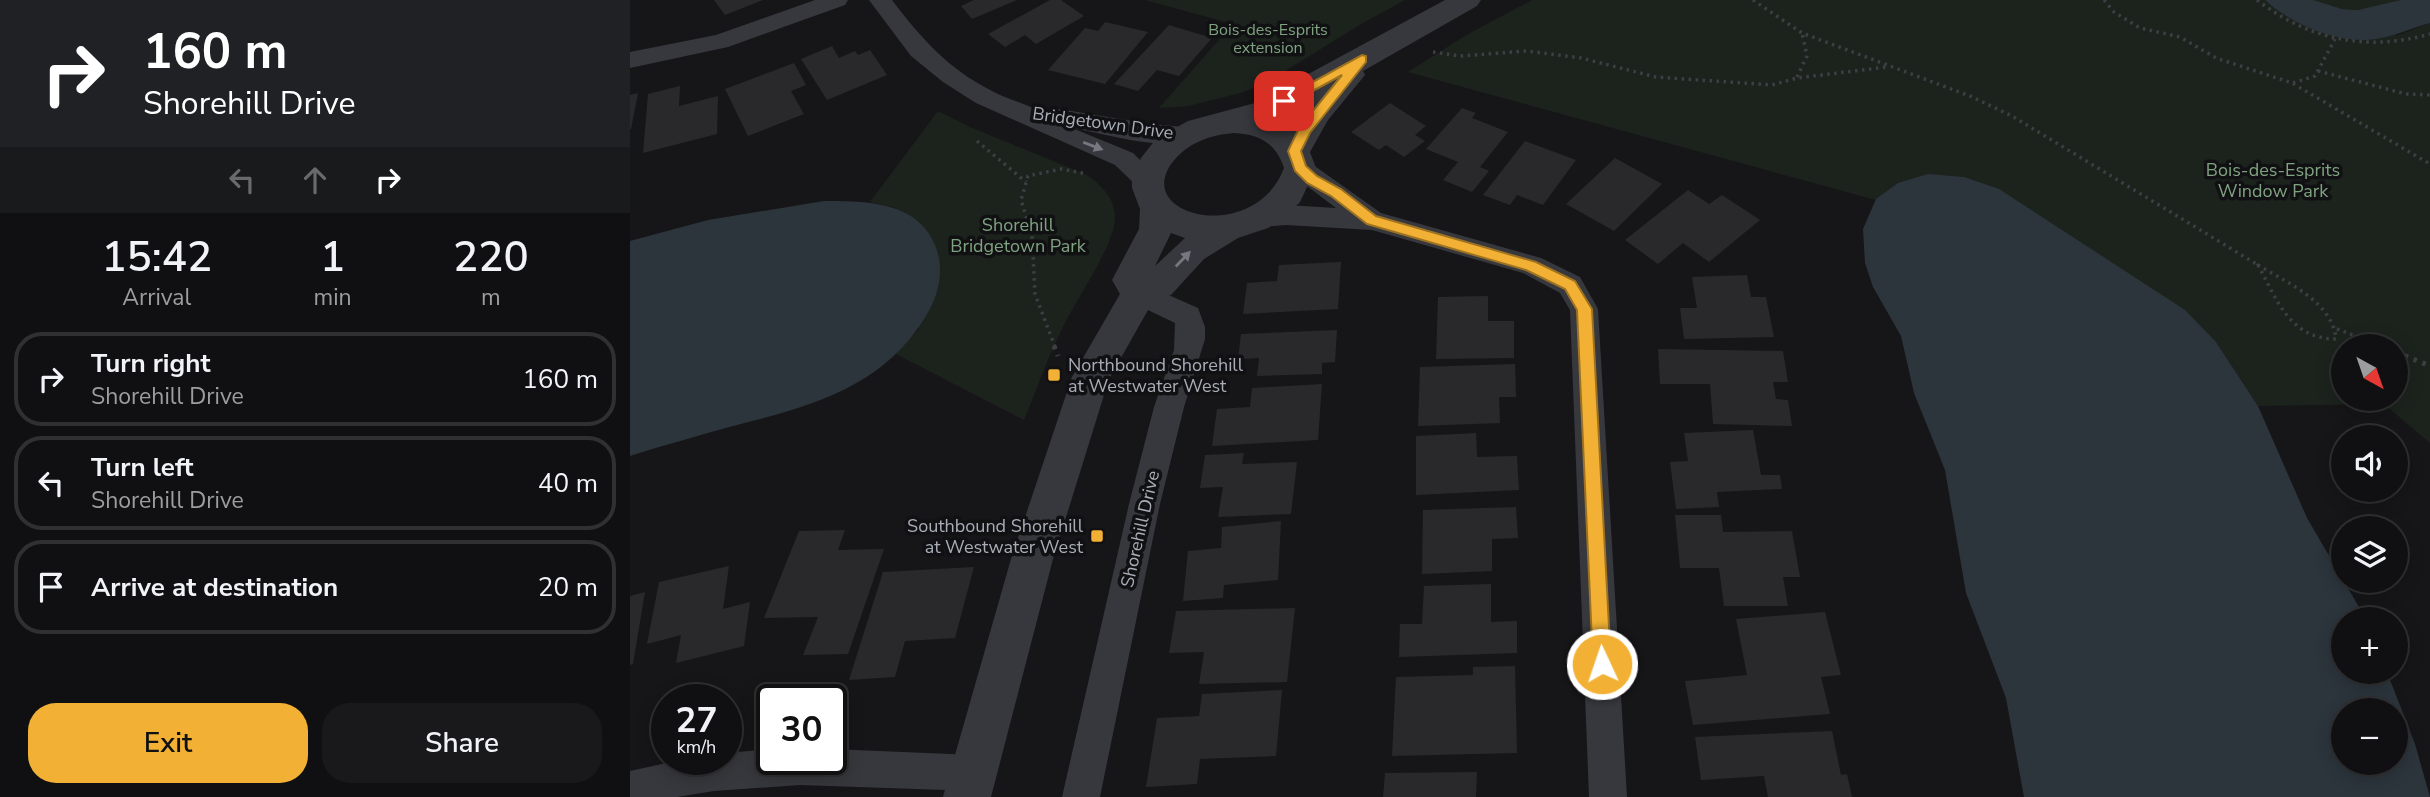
<!DOCTYPE html>
<meta charset="utf-8">
<style>
:root{--surface:#101012;--page:#19191b;--text:#f1f3f6;--muted:#9c9d9f;--line:#303032;--accent:#f2b134}
body{margin:0;font-family:"Nunito Sans",sans-serif;background:var(--page);color:var(--text);height:100vh;display:flex;flex-direction:column;font-size:26px;white-space:nowrap}
*{box-sizing:border-box;margin:0}
p{font-size:23px;color:var(--muted)}
.icon{flex:none;width:38px;height:38px;fill:none;stroke:currentColor;stroke-width:2;stroke-linecap:round;stroke-linejoin:round}
.map{position:relative;flex:1;overflow:hidden}
.sheet{display:flex;flex-direction:column;background:var(--surface);width:630px}
.sheet>*{flex:none}
.guide{background:#202124;color:#fff;overflow:hidden}
.needle{width:46px;rotate:140deg}
.tools{position:absolute;left:1701px;top:334px;display:grid;gap:14px}
.tools a{display:grid;place-items:center;width:77px;height:77px;border-radius:50%;background:var(--surface);box-shadow:0 4px 18px #0003,0 0 0 2px var(--line);font-size:35px}
.speed{position:absolute;left:21px;top:684px;display:flex;gap:14px;font-size:35px;font-weight:700;text-align:center}
.speed>*{display:grid;place-content:center;width:91px;height:91px;border-radius:50%;background:var(--surface);box-shadow:0 4px 18px #0003,0 0 0 2px var(--line);line-height:1}
.speed small{font-size:18px;font-weight:400}
.speed .limit{border:4px solid #111;border-radius:10px;background:#fff;color:#111}
.pin{position:absolute;display:grid;place-items:center;width:60px;height:60px;color:#fff;margin:-30px;border-radius:14px;box-shadow:0 4px 10px #0006}
.me{position:absolute;width:77px;margin:-38px;rotate:357deg;stroke-linejoin:round;filter:drop-shadow(0 0 5px #0008)}
.turn{display:flex;align-items:center;gap:24px;height:147px;padding:0 28px;font-size:32px}
.turn .icon{width:91px;height:91px;stroke-width:2.5}
.turn b{display:block;font-size:49px;line-height:60px}
.lanes{display:flex;align-items:center;height:66px;padding:0 28px;background:#0003;justify-content:center;gap:35px;direction:ltr}
.lanes .off{opacity:.35}
.eta{display:flex;justify-content:space-evenly;align-items:center;height:119px;text-align:center}
.eta b{font-size:42px;font-weight:600;line-height:49px}
.primary-button{display:flex;gap:14px;margin-top:auto;padding:14px 28px}
.primary-button a{flex:1;height:80px;border-radius:28px;background:var(--accent);color:#111;font-size:28px;font-weight:600;line-height:80px;text-align:center}
.primary-button a+a{background:var(--page);color:var(--text)}
ul{padding:0;list-style:none}
li{display:flex;align-items:center;gap:21px;height:94px;margin:0 14px 10px;padding:0 14px;border:4px solid var(--line);border-radius:28px}
li div{flex:1}
li b{display:block;font-size:26px}
li em{font-style:normal}
main{display:flex;flex:1;min-height:0}
.map>svg:first-child{display:block}
.green{fill:#1c231d;fill-rule:evenodd}
.water{fill:#2c353c;fill-rule:evenodd}
.building{fill:#29292c}
.lines{fill:none;stroke-linecap:round;stroke-linejoin:round}
.path-far1{stroke:#3d3f44;stroke-width:3.5;stroke-dasharray:2.5 4.5;stroke-linecap:butt}
.path{stroke:#3d3f44;stroke-width:5;stroke-dasharray:3.5 6;stroke-linecap:butt}
.minor{fill:#37383d;fill-rule:evenodd}
.tertiary{fill:#37383d;fill-rule:evenodd}
.oneway{fill:#757881}
.route{fill:#f2b134;stroke:#9d7322;stroke-width:2}
.poi-dot{fill:#f2b134;stroke:#111113;stroke-width:2.5}
.labels{text-anchor:middle;stroke-width:7;stroke-linejoin:round;paint-order:stroke}
.far-park-label{font-size:16px;fill:#7fa381;stroke:#111113}
.street-label{font-size:18px;fill:#a8adb8;stroke:#111113}
.park-label{font-size:18px;fill:#7fa381;stroke:#111113}
.poi-label{font-size:18px;fill:#a8adb8;stroke:#111113;text-anchor:start}
</style>
<main>
<section class="sheet">
<div class="guide">
<div class="turn"><svg class="icon" aria-label="right" viewBox="0 0 24 24"><path d="M7 20v-9h11M14 6l5 5-5 5"/></svg><div><b>160 m</b>Shorehill Drive</div></div>
<div class="lanes"><svg class="icon off" aria-label="left" viewBox="0 0 24 24"><path d="M17 20v-9H6M10 6l-5 5 5 5"/></svg><svg class="icon off" aria-label="ahead" viewBox="0 0 24 24"><path d="M12 20V5M6 11l6-6 6 6"/></svg><svg class="icon" aria-label="right" viewBox="0 0 24 24"><path d="M7 20v-9h11M14 6l5 5-5 5"/></svg></div>
</div>
<div class="eta">
<div><b>15:42</b><p>Arrival</p></div>
<div><b>1</b><p>min</p></div>
<div><b>220</b><p>m</p></div>
</div>
<ul>
<li><svg class="icon" aria-label="right" viewBox="0 0 24 24"><path d="M7 20v-9h11M14 6l5 5-5 5"/></svg><div><b>Turn right</b><p>Shorehill Drive</p></div><em>160 m</em></li>
<li><svg class="icon" aria-label="left" viewBox="0 0 24 24"><path d="M17 20v-9H6M10 6l-5 5 5 5"/></svg><div><b>Turn left</b><p>Shorehill Drive</p></div><em>40 m</em></li>
<li><svg class="icon" aria-label="arrive" viewBox="0 0 24 24"><path d="M6 21V4h12l-3 4 3 4H6"/></svg><div><b>Arrive at destination</b></div><em>20 m</em></li>
</ul>
<div class="primary-button"><a>Exit</a><a>Share</a></div>
</section>
<div class="map">
<svg width="1800" height="797" viewBox="0 0 1800 797">
<rect width="100%" height="100%" fill="#161618"/>
<path class="green" d="M515,0H775L731,24L639,81L614,92L558,106L529,108L603,24Z
M902,0H1635L1638,3L1768,35L1800,23V443L1754,404L1628,406L1586,342L1246,200L778,72L838,34ZM1713,346H1766V399H1713Z
M1683,0H1771C1746,13 1709,13 1683,0Z
M308,111L340,127L457,175C472,186 485,198 485,218C485,244 446,300 434,325C418,356 407,389 394,420L266,354L289,329L266,208L240,202Z"/>
<path class="water" d="M1635,0H1683L1712,9L1728,10L1771,0H1800V23C1778,29 1759,39 1736,40C1701,41 1660,23 1635,0Z
M1298,174L1334,177L1369,189L1555,310L1586,342L1628,406L1677,518L1736,619L1713,620V672H1757L1785,744L1800,797H1394L1376,698L1336,593L1315,470L1284,393L1271,336L1243,287L1235,263L1233,229L1246,199L1268,183ZM1713,710H1766V763H1713Z
M194,201C235,201 287,201 305,245C315,269 309,295 296,316C253,388 178,407 103,426C68,436 34,445 0,456V241L78,220Z"/>
<path class="building" d="M84,0H133L95,15Z
M344,0H387L342,19L331,6Z
M420,0H431L454,16L406,44L395,35L375,47L358,34Z
M475,22L518,32L475,84L418,70L455,28L468,31Z
M539,25L582,38L549,76L527,70L508,91L484,84Z
M202,46L209,58L225,51L228,55L240,50L257,75L197,100L171,59Z
M164,63L176,85L161,91L174,114L118,136L95,89Z
M50,86L49,106L88,96L87,134L13,153L18,94Z
M8,93L1,129H0V95Z
M760,103L796,126L785,135L795,141L774,157L756,145L749,150L721,132Z
M832,108L846,113L842,118L878,132L850,167L859,171L842,192L813,180L828,162L796,149Z
M895,141L946,160L913,205L887,195L880,205L853,195Z
M985,158L1032,184L984,231L936,204Z
M1058,190L1079,204L1092,195L1130,220L1079,262L1053,243L1028,264L995,240Z
M711,262L708,309L613,314L617,283L647,281L649,265Z
M1117,275L1121,297H1136L1144,337L1054,339L1050,308H1067L1062,277Z
M858,296V321H884V358L806,359L808,297Z
M707,330L705,362L692,363V374L627,376L629,358L608,359L611,334Z
M1028,349L1153,351L1158,382H1143L1146,399L1158,400L1162,426L1083,424L1080,384H1030Z
M885,364L886,397H869L870,423L788,426L790,367Z
M692,384L688,440L582,446L587,409L620,407L622,388Z
M1123,430L1131,475H1150L1152,489L1087,492L1089,507L1046,509L1040,462L1058,461L1054,433Z
M846,433L847,457L887,456L889,490L786,495V436Z
M614,453L612,464L667,462L661,514L588,517L593,487L570,488L575,455Z
M886,507L888,538L862,539V571L792,574L793,510Z
M1045,515H1091L1093,532L1162,531L1170,577H1153L1158,606H1094L1089,568H1050Z
M651,521L648,580L594,585L593,598L553,601L558,551L591,548L592,527Z
M215,530L208,550L254,549L218,654L173,655L188,617L134,618L169,531Z
M99,566L93,609L120,602L114,646L46,663L51,635L17,644L29,582Z
M344,567L325,638L275,641L265,677L219,680L253,572Z
M861,584V622L887,621V653L769,657L770,624H792L794,586Z
M15,592L3,664L0,665V596Z
M665,608L657,682L569,684L574,652L539,653L546,611Z
M1195,612L1211,675L1191,677L1200,714L1063,725L1055,681L1117,675L1106,619Z
M885,666L887,753L762,756L766,677L843,675V667Z
M652,690L646,756L570,759L567,784L516,787L527,718L569,716L572,694Z
M1202,731L1211,775L1217,774L1222,797H1138L1134,776L1071,780L1065,737Z
M847,772L846,797H753L755,773Z"/>
<g class="lines">
<path class="path-far1" d="M1123,0L1172,33L1340,96L1382,116L1628,265
M1474,0L1484,12L1510,28L1550,37L1586,58L1662,83L1800,164
M1627,0C1679,40 1737,52 1800,34
M803,52L830,56L897,51L951,58L1026,77L1142,85L1167,78L1257,67
M1688,71L1776,94L1800,95
M1167,77L1177,56L1172,33
M1663,83L1685,76L1705,39
M347,141L396,182
M1628,265C1656,282 1703,302 1706,339C1660,339 1647,300 1628,265Z
M1707,329L1752,346
M425,347L405,294L402,235L391,200L398,176L431,169L457,174"/>
<path class="path" d="M424,346L428,356
M1766,352L1800,366"/>
<path class="minor" d="M185,0H218L215,5L98,47L0,68V52L86,35Z
M239,0H262C292,39 317,68 362,91C379,100 397,104 413,113L423,108L521,124L564,128L567,134L564,140C527,151 479,134 442,128L503,153L531,181L527,188L518,190L509,188L485,165L346,103L313,82L281,56Z
M670,159L679,162L751,213L911,258L950,277L968,309L997,797H959L940,310L930,293L893,273L742,230L656,225L629,227L620,224L616,217L620,210C647,202 678,207 706,208L661,174L657,168L661,162Z
M509,282L568,308L575,327V339L554,407L530,504L470,797H432L499,504L524,407L544,350L545,323L499,301L495,293L499,285Z
M142,749V760H201V749L344,755L357,760L362,773L357,786L344,791L170,785L84,791L47,797H0V771L50,760H96V753Z"/>
<path class="tertiary" d="M815,0H851L847,6L733,71L735,75L698,120L680,152L686,168L670,202L652,220L638,228L608,238L574,259L541,295L522,303L479,379L423,559L361,797H313L381,559L442,377L490,294L482,280L509,229L510,209L502,188V177L511,158L526,139L558,121L625,103ZM681,100L662,128L646,119H647ZM604,133C629,134 646,143 654,168C624,248 495,215 546,158C562,141 582,135 604,133ZM541,233L555,238L525,266Z"/>
</g>
<defs><path id="oneway-solid" d="M-6-.8H1V-3.2L6.5 0L1 3.2V.8H-6Z" transform="scale(1.75)"/></defs>
<g class="oneway">
<use href="#oneway-solid" transform="translate(463 146) rotate(21)"/>
<use href="#oneway-solid" transform="translate(553 259) rotate(-46)"/>
</g>
<path class="route" d="M732,55L736,56V62L680,133L671,151L676,166L687,176L711,189L746,216L906,262L945,281L962,309L981,664L979,670L972,673L966,670L963,664L947,310L935,289L896,270L737,224L701,196L677,183L665,171L658,151L669,128L712,75L659,104L654,106L648,101Z"/>
<g class="poi-dot">
<rect x="417" y="368" width="14" height="14" rx="3.5"/>
<rect x="460" y="529" width="14" height="14" rx="3.5"/>
</g>
<g class="labels">
<g class="far-park-label">
<text x="638" y="35">Bois-des-Esprits<tspan x="638" dy="18">extension</tspan></text>
</g>
<g class="street-label">
<text transform="translate(473 123) rotate(8)" y="6">Bridgetown Drive</text>
<text transform="translate(510 529) rotate(-77)" y="6">Shorehill Drive</text>
</g>
<g class="park-label">
<text x="1643" y="176">Bois-des-Esprits<tspan x="1643" dy="21">Window Park</tspan></text>
<text x="388" y="231">Shorehill<tspan x="388" dy="21">Bridgetown Park</tspan></text>
</g>
<g class="poi-label">
<text x="438" y="371">Northbound Shorehill<tspan x="438" dy="21">at Westwater West</tspan></text>
<text x="453" y="532" text-anchor="end">Southbound Shorehill<tspan x="453" dy="21">at Westwater West</tspan></text>
</g>
</g>
</svg>
<div class="tools">
<a><svg class="needle" viewBox="-14 -14 28 28"><path d="M0-13l5 13h-10z" fill="#e53935"/><path d="M0 13l5-13h-10z" fill="#9c9d9f"/></svg></a>
<a><svg class="icon" aria-label="sound" viewBox="0 0 24 24"><path d="M4 9h4l5-4v14l-5-4H4zM17 9q2 3 0 6"/></svg></a>
<a><svg class="icon" aria-label="layers" viewBox="0 0 24 24"><path d="M12 4l9 5-9 5-9-5zM3 14l9 5 9-5"/></svg></a>
<a>+</a>
<a>−</a>
</div>
<div class="speed"><div>27<small>km/h</small></div><div class="limit">30</div></div>
<div class="pin" style="left:654px;top:101px;background:#d93025"><svg class="icon" aria-label="arrive" viewBox="0 0 24 24"><path d="M6 21V4h12l-3 4 3 4H6"/></svg></div>
<svg class="me" style="left:972px;top:664px" viewBox="-20 -20 40 40"><circle r="17" fill="#f2b134" stroke="#fff" stroke-width="3"/><path d="M0-11L8 9 0 5-8 9z" fill="#fff"/></svg>
</div>
</main>
